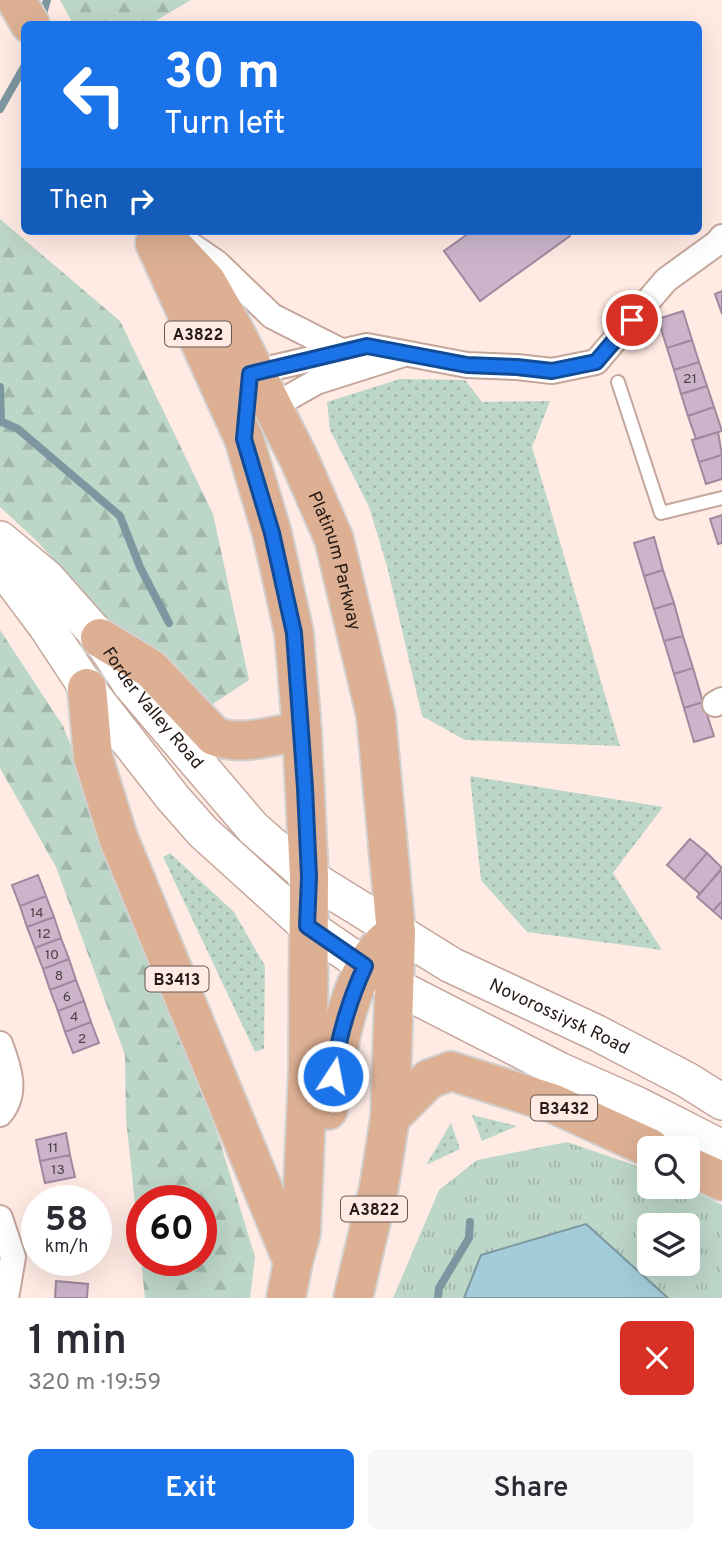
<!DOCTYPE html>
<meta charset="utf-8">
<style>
:root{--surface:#fff;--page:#f7f7f7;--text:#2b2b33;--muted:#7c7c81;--accent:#1a73e8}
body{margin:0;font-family:Overpass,sans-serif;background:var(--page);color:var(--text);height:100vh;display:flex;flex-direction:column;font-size:26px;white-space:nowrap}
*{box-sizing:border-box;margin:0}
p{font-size:23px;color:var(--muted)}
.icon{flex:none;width:38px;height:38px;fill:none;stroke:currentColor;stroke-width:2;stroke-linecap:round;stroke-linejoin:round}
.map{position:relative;height:1298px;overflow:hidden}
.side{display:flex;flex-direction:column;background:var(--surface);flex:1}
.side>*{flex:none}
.guide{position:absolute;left:21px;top:21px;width:681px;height:214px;border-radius:10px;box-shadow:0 7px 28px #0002;background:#1a73e8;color:#fff;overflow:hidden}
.controls{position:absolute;left:637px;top:1136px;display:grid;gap:14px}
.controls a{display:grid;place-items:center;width:63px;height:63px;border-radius:10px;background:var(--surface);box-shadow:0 7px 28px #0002;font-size:35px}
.speed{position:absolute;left:21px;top:1185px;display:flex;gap:14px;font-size:35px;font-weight:700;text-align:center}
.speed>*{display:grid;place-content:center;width:91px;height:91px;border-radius:50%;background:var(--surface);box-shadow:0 7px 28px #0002;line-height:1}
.speed small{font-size:18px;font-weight:400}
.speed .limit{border:10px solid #d22;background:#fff;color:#111}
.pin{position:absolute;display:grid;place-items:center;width:60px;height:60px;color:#fff;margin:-30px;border:4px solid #fff;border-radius:50%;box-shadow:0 2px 7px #0007}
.me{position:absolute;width:77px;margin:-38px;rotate:11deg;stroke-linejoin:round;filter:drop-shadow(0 0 5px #0008)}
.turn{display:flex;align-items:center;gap:24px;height:147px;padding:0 28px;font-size:32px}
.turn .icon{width:91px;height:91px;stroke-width:2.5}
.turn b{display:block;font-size:49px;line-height:60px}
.then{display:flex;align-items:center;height:66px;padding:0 28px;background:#0003;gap:14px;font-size:26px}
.round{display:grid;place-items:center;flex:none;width:74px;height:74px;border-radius:10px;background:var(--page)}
.head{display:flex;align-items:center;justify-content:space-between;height:119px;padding:0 28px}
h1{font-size:42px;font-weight:600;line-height:52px}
.button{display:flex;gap:14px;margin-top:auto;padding:14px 28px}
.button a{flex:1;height:80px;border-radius:10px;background:var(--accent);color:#fff;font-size:28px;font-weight:600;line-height:80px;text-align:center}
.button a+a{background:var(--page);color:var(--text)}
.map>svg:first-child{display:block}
.grass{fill:url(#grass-dots)}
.forest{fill:url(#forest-firs);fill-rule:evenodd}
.park{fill:url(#park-tufts);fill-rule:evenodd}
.water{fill:#a3ccdb;stroke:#7d97a0;stroke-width:2}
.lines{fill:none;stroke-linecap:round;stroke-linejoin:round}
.stream{stroke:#7d97a0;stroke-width:8}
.building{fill:#ccb5cb;stroke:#9f899e;stroke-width:2}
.service-casing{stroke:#c5a69b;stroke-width:16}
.minor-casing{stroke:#c5a69b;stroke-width:28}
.secondary-casing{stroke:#c5a69b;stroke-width:38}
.primary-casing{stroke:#d3d1d0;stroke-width:42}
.service{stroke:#fff;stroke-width:12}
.minor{stroke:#fff;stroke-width:24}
.secondary{stroke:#fff;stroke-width:35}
.primary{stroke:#ddb093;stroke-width:38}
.route-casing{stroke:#114b97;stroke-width:18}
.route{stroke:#1a73e8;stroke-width:12}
.labels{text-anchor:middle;stroke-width:7;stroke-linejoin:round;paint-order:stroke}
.number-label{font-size:14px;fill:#4f4143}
.shield{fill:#ffebe4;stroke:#665954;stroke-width:2}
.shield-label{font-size:16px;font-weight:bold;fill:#251a16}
.street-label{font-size:18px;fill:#251a16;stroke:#ffebe4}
</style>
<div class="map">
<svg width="722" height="1298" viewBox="0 0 722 1298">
<defs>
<pattern id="grass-dots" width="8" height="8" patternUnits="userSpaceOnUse" patternTransform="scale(1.75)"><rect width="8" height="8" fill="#bcd6c8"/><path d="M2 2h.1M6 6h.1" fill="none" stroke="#a1b7ab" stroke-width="1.8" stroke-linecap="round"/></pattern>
<pattern id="forest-firs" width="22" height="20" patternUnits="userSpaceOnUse" patternTransform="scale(1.75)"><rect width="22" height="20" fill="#bcd6c8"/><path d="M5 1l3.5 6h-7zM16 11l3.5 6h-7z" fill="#a1b7ab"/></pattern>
<pattern id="park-tufts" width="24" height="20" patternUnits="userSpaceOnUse" patternTransform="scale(1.75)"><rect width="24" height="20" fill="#bcd6c8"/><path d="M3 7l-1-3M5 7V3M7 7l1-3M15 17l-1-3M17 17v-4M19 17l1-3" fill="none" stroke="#a1b7ab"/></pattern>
</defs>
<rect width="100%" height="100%" fill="#ffebe4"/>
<path class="grass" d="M400,379L465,380L482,402L550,401L532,447L620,746L465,740L422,716L387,566L369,507L330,430L327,402Z
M470,776L663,807L613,873L662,950L527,932L481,880Z
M170,853L234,912L265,966L264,1049L255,1052L163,857Z
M472,1115L517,1126L482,1141Z
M451,1123L460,1149L426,1165Z"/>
<path class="forest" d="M60,0H191L150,24H73Z
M0,219L120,321L213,514L249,680L187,721L39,543L0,507Z
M0,630L63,726L145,929L221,1145L255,1257L250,1298H145L126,1119L125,1055L56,867L0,768ZM142,1200H201V1260H142Z"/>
<path class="park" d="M567,1142L649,1170V1186L686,1187L722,1205V1298H393L439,1190L477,1160ZM649,1225H688V1264H649Z"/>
<path class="water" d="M586,1224L668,1298H464L481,1255Z"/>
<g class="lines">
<path class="stream" d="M41,20L47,0
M0,109L24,67
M0,387L1,422
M0,421L18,429L120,516L140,567L169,623
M438,1298L439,1288L469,1238L470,1222"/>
</g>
<path class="building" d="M472,231H567L570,236L480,301L444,251Z
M722,291V314L715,294Z
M683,311L692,340L667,348L658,319Z
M692,340L699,362L674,370L667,348Z
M699,362L707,386L681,394L674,370Z
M707,386L714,407L688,416L681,394Z
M714,407L722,431L696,439L688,416Z
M718,432L722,455L699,462L692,440Z
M722,455V479L706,484L699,462Z
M722,515V543L718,544L710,519Z
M654,537L663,570L644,576L634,543Z
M663,570L674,603L654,609L644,576Z
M674,603L683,636L664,641L654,609Z
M683,636L693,668L674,674L664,641Z
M693,668L703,702L684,708L674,674Z
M703,702L714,736L694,742L684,708Z
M690,839L707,853L684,880L667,865Z
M707,853L722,868L700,894L684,880Z
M720,871L722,872V901L713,911L697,897Z
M38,875L46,896L20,906L12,885Z
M46,896L54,917L27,927L20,906Z
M722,901V919L713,911Z
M54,917L61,938L35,948L27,927Z
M61,938L69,959L43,969L35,948Z
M69,959L76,980L50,990L43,969Z
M76,980L84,1001L58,1011L50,990Z
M84,1001L91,1022L65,1032L58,1011Z
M91,1022L99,1043L73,1053L65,1032Z
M66,1133L70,1155L40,1161L36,1140Z
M70,1155L75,1177L45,1183L40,1161Z
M57,1260H89V1266L58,1269Z
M56,1281L88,1284L87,1298H55Z"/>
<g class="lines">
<defs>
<path id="service" d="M618,382L661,513L722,498"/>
<path id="minor" d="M185,241L217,263L272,316L341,351
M249,381L250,374L255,372L367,346L467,365L517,367L552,371L596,362L666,280L717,243L722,237
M272,407L316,382L404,354
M715,704L722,700
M0,1044C9,1068 18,1093 0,1114
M0,1218L13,1257L6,1298"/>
<g id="secondary">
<path id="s1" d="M0,539L47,578L100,638L131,685L253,828L309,877L451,965L597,1033L687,1080L722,1102"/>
<path d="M0,555L13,582L46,626L87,688L173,798L203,832L307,926L393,985L559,1070L638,1105L722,1148"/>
</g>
<g id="primary">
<path d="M16,0L30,24"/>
<path id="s2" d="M159,231L206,281L234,330L299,459L334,539L376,716L396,933L390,1118L379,1187L353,1298"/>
<path d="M155,243L244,439L272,533L294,633L302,731L309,877L308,1070L301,1233L293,1262L286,1298"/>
<path d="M100,638L151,669L214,736C242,747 273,735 302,731"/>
<path d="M87,688L93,757L118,837L293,1262"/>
<path d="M328,1110C336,1057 347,963 396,933"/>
<path d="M390,1118L429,1079L451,1071L552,1103L650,1148"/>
<path d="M688,1166L722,1181"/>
</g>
</defs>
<use href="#service" class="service-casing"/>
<use href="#minor" class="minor-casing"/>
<use href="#secondary" class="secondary-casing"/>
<use href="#primary" class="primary-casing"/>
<use href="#service" class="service"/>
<use href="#minor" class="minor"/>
<use href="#secondary" class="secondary"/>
<use href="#primary" class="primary"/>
</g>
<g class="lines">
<defs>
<path id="route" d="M333,1076C338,1039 349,1001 365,966L307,926L309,877L305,788L294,633L272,533L244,439L250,374L367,346L467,365L517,367L552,371L596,362L632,320"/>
</defs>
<use href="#route" class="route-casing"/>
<use href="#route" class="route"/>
</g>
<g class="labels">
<g class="number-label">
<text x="690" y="383">21</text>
<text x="37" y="917">14</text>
<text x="44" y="938">12</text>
<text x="52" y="959">10</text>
<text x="59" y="980">8</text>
<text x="67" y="1001">6</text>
<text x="74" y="1021">4</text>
<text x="82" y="1043">2</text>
<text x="53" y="1152">11</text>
<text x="58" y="1174">13</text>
</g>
<g class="shield">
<rect x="165" y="321.5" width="66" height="25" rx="5"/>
<rect x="145.5" y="966.5" width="63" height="25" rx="5"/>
<rect x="531" y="1095.5" width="66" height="25" rx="5"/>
<rect x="341" y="1196.5" width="66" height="25" rx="5"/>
</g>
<g class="shield-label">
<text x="198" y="340">A3822</text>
<text x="177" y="985">B3413</text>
<text x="564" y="1114">B3432</text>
<text x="374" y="1215">A3822</text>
</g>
<g class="street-label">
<text dy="6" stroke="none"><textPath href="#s2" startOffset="378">Platinum Parkway</textPath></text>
<text dy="6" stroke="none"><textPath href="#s1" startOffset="229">Forder Valley Road</textPath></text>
<text dy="6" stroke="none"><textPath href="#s1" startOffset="747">Novorossiysk Road</textPath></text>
</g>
</g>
</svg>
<div class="controls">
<a><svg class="icon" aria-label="search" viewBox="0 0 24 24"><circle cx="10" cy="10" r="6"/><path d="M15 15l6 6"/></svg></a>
<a><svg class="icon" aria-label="layers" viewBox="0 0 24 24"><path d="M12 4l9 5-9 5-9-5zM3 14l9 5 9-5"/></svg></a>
</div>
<div class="speed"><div>58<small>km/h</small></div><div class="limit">60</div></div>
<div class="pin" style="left:632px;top:320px;background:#d93025"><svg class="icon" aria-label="arrive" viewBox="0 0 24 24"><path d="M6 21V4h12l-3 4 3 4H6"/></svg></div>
<svg class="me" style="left:333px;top:1076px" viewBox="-20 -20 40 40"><circle r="17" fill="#1a73e8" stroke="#fff" stroke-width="3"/><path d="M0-11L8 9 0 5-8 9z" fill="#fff"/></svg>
<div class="guide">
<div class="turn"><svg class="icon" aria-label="left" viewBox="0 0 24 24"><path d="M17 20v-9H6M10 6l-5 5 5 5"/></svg><div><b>30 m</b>Turn left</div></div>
<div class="then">Then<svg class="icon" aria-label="right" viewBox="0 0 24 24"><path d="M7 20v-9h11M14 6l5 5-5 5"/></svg></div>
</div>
</div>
<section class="side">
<div class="head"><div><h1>1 min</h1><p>320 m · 19:59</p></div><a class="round" style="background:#d93025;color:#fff"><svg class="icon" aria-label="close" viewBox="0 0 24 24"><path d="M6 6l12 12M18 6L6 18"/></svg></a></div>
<div class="button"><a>Exit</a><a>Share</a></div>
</section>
